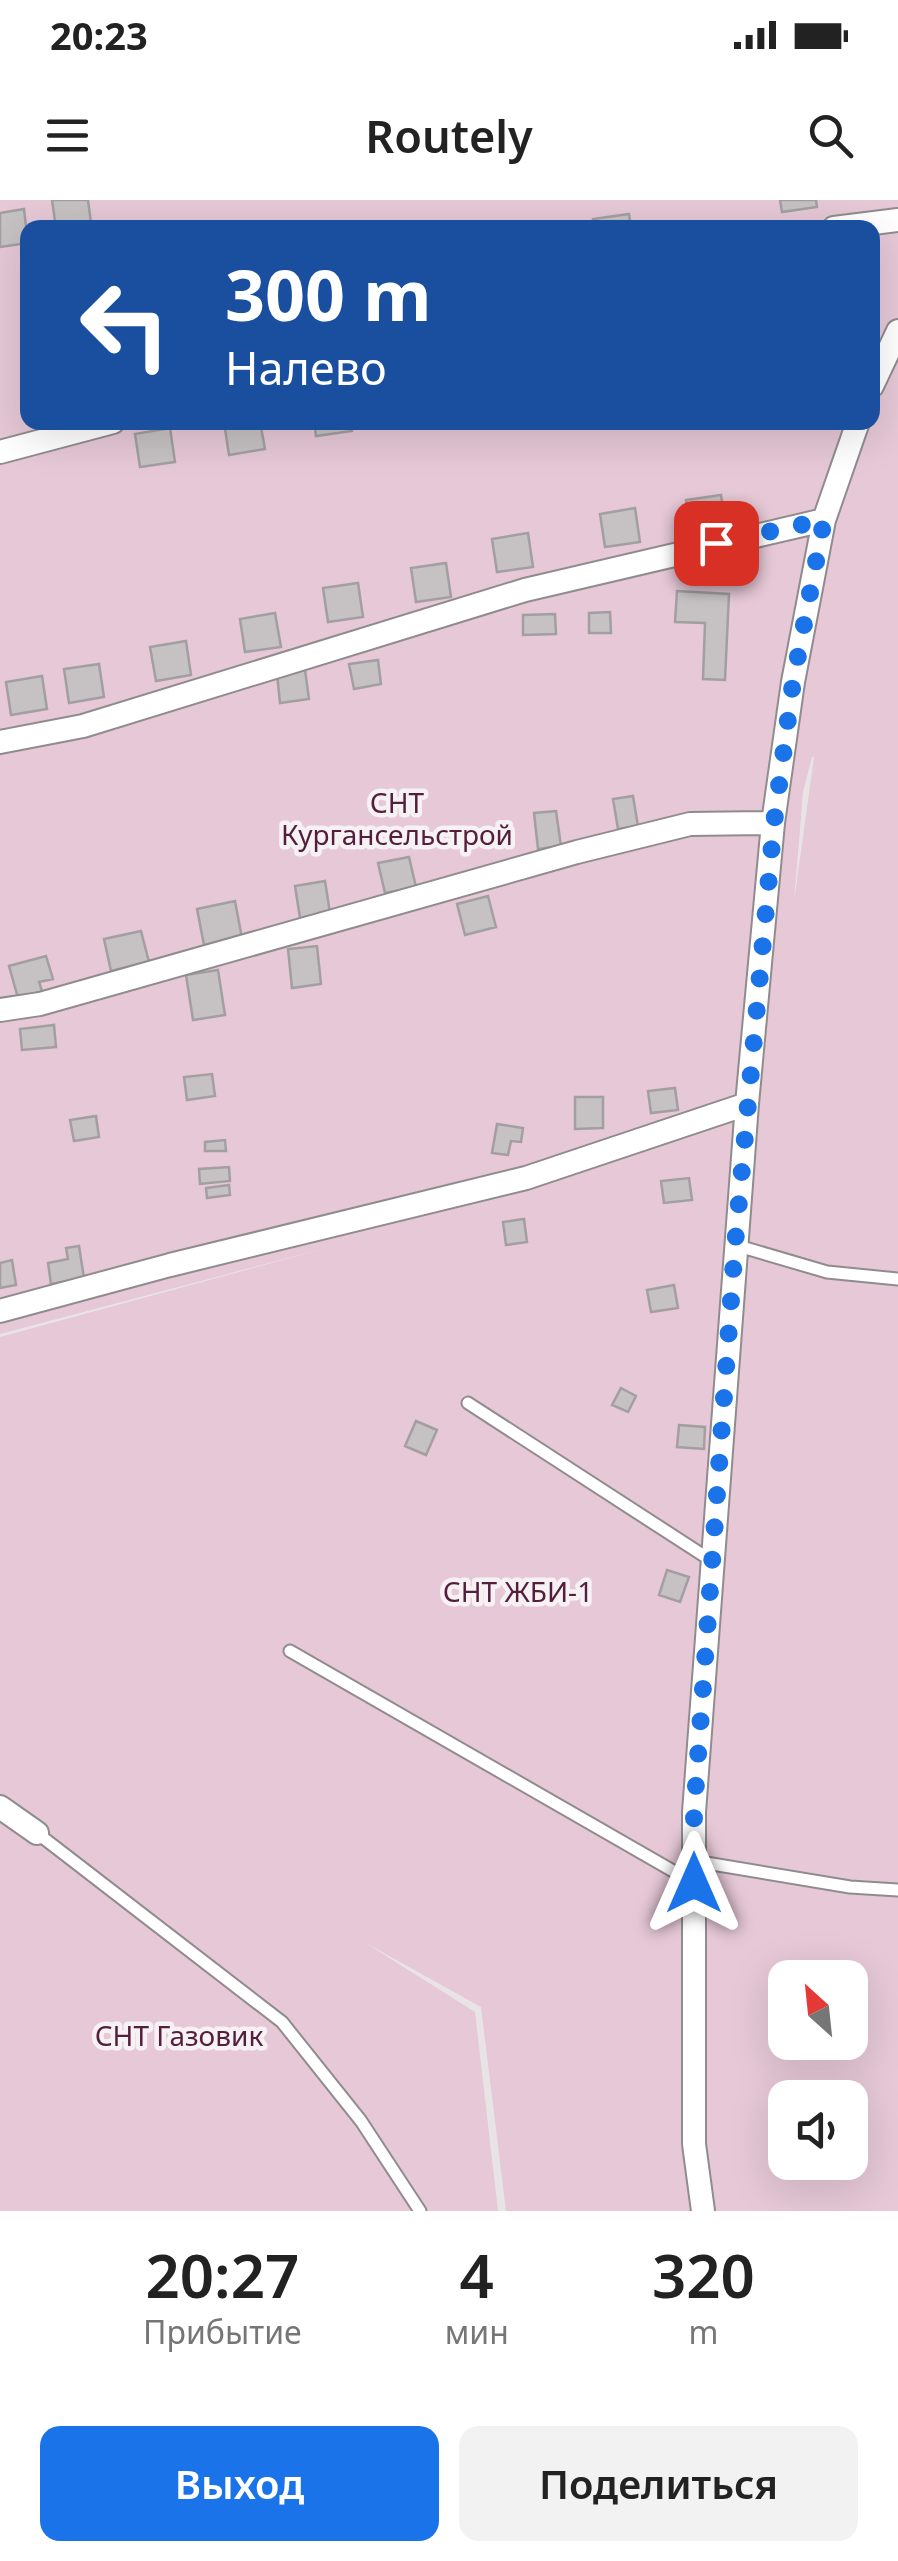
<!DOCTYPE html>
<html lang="ru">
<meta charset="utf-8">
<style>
:root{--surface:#fff;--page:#f2f2f2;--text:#222;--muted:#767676;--accent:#1a73e8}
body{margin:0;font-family:"Noto Sans",sans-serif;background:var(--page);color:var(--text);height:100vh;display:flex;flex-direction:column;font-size:38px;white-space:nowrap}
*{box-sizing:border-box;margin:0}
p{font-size:32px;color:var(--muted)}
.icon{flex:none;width:55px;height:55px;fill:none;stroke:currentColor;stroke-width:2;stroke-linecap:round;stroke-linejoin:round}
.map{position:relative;height:2011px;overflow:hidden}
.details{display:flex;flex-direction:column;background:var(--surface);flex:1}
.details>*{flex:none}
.hud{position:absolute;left:20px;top:20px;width:860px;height:210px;border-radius:20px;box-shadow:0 10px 40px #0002;background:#1a4fa0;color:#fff;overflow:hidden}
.needle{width:65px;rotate:333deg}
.fabs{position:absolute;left:768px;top:1760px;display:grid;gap:20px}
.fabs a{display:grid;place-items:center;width:100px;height:100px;border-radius:20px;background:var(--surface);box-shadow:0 10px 40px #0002;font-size:50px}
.pin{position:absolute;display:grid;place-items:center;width:85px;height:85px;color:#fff;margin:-42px;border-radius:20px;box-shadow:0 5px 15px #0006}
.me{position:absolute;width:110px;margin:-55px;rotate:0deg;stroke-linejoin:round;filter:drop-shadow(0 0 8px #0008)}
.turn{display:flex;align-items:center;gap:35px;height:210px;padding:0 40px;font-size:45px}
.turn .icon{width:130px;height:130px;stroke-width:2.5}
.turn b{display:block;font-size:70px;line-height:85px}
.eta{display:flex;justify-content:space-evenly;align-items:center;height:170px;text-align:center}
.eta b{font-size:60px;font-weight:600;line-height:70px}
.action{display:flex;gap:20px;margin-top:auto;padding:20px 40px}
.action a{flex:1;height:115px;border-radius:20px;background:var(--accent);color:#fff;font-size:40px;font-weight:600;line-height:115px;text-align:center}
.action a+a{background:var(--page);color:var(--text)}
.status{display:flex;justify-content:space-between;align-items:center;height:70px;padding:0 50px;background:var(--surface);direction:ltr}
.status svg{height:28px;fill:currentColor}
header{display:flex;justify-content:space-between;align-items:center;height:130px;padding:0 40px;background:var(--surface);font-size:45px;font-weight:600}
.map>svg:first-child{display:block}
.green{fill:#e6c8d6;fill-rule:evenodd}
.building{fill:#c6c1c3;stroke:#a39fa1;stroke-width:2.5}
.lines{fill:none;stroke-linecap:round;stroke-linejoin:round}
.service-casing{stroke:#908c8e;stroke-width:15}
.minor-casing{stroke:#908c8e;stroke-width:26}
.service{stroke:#fff;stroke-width:11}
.minor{stroke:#fff;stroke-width:22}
.route{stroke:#1a73e8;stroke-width:18;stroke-dasharray:0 32.4}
.labels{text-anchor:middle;stroke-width:9;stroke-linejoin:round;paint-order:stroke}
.park-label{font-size:28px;fill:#541e3c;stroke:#f6f1f3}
</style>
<div class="status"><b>20:23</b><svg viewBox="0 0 49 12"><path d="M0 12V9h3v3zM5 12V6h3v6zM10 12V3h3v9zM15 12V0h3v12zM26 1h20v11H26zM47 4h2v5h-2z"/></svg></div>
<header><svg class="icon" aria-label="menu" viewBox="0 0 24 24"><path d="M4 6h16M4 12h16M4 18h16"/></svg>Routely<svg class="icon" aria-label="search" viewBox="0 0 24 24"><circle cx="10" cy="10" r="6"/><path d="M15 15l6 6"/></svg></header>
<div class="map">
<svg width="898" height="2011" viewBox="0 0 898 2011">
<rect width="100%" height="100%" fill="#e8e4e6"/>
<path class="green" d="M0,0H898V2011H506L481,1807L364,1742L475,1812L498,2011H0V1137L334,1046L0,1134ZM28,28H872V222H28ZM812,557H814L794,702L803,592ZM785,1778H850V1842H785ZM785,1898H850V1962H785Z"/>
<path class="building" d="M52,0H88L91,23L56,28Z
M780,0H816L817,7L782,12Z
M24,9L28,43L0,47V13Z
M629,14L631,28H594L593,19Z
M224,222H260L265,249L229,255Z
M314,222H351L352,231L316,236Z
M170,228L175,262L140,267L135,234Z
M721,295L726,328L691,334L686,300Z
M635,308L640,342L605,347L600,314Z
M528,333L533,367L497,372L492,339Z
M446,363L451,397L416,402L411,368Z
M358,383L363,417L328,422L323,388Z
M677,391L729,394L725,480L703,479L705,423L675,422Z
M610,412L611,433H589V413Z
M275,413L281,447L245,452L240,419Z
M555,414L556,434L523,435V415Z
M186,441L191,475L156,481L150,447Z
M378,460L381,484L354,489L349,464Z
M99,464L104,497L69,503L64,469Z
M305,470L309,499L280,503L277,474Z
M42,476L47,509L11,515L6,482Z
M633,596L638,626L618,629L613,599Z
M556,611L561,646L538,649L534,613Z
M409,657L416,687L385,693L378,663Z
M325,681L330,713L300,718L295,686Z
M488,696L496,727L465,735L457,704Z
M235,701L242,738L204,745L197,709Z
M141,731L149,762L111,771L104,739Z
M317,746L321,784L292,788L288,749Z
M46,756L53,779L39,782L42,791L18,798L9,766Z
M218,770L225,815L193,820L186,775Z
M54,825L56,847L22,850L20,829Z
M212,874L215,896L187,900L184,877Z
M675,888L678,910L651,913L648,891Z
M575,897H603V928L575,929Z
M96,916L99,937L74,941L70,920Z
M497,924L523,928L521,942L511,941L508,955L492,953Z
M225,940L226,951H205V942Z
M229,967L230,981L200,984L199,969Z
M689,978L692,1000L664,1003L661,981Z
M229,985L230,995L207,998L206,988Z
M524,1019L527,1042L506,1045L503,1022Z
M79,1046L84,1078L51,1084L48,1063L68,1059L66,1048Z
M12,1060L16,1085L0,1088V1063Z
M674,1085L678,1108L651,1112L647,1090Z
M621,1188L636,1196L628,1212L612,1205Z
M416,1221L437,1230L426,1255L405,1246Z
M679,1225L705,1227L704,1249L677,1247Z
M667,1370L689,1377L680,1402L659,1395Z"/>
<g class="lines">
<defs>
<path id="service" d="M735,1045L827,1072L898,1079
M468,1203L712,1361
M290,1451L694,1683
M37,1633L282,1822L361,1921L420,2011
M694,1661L850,1687L898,1690"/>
<path id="minor" d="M834,28L898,20
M872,186L898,131
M0,252L113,222
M0,542L83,526L525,390L824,320
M0,810L40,804L577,652L690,624L773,623
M0,1111L170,1065L526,978L747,904
M0,1607L37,1633
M703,2011L694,1944V1612L747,904L773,623L793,482L824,320L858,222"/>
</defs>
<use href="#service" class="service-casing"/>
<use href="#minor" class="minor-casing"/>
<use href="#service" class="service"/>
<use href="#minor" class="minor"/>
</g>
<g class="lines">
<path class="route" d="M694,1683V1612L735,1045L774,623L793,482L824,320L716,343"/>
</g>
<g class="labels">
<g class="park-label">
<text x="397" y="613">СНТ<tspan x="397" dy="32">Кургансельстрой</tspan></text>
<text x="518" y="1402">СНТ ЖБИ-1</text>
<text x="179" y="1846">СНТ Газовик</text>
</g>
</g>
</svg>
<div class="fabs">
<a><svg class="needle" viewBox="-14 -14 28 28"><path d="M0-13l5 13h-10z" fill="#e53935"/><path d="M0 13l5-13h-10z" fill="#767676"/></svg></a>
<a><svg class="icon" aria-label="sound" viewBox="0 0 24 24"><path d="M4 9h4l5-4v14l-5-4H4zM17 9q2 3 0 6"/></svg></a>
</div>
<div class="pin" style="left:716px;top:343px;background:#d93025"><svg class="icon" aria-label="arrive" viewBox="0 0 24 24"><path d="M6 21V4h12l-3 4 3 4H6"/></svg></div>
<svg class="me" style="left:694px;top:1683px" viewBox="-20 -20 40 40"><path d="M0-17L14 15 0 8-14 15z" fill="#1a73e8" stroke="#fff" stroke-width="4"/></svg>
<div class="hud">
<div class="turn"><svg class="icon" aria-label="left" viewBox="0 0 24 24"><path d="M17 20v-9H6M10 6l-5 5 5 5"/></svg><div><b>300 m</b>Налево</div></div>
</div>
</div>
<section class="details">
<div class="eta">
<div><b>20:27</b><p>Прибытие</p></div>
<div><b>4</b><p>мин</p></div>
<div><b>320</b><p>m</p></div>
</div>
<div class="action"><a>Выход</a><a>Поделиться</a></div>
</section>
